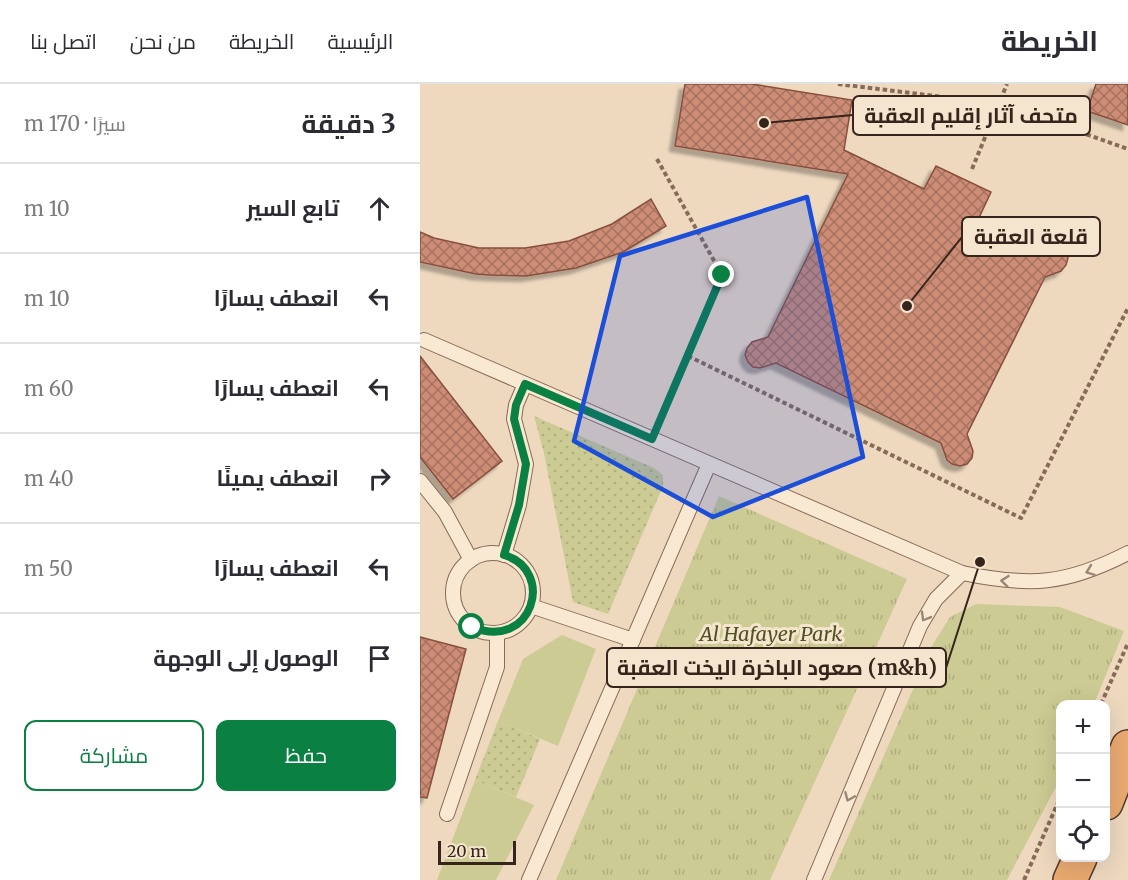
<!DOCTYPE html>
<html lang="ar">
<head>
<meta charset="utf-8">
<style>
  body { margin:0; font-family:Merriweather,Cairo,serif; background:#f7f7f7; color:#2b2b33; direction:rtl }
  .controls { position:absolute; right:18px; bottom:18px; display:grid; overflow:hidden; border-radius:12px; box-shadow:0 6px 24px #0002 }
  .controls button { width:54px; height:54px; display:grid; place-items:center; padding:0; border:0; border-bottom:2px solid #e1e1e2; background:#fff; color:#2b2b33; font:30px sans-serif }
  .scale { position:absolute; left:18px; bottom:15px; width:78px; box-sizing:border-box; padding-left:6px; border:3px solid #36251c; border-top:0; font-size:16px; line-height:21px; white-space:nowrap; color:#36251c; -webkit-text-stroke:4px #f6e5ce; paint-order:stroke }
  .stop { position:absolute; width:18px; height:18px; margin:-14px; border:4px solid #0b8043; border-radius:50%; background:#fff }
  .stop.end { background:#0b8043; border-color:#fff; box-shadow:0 2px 6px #0008 }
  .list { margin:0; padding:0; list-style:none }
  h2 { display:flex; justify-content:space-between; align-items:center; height:78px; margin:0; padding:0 24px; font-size:26px }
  h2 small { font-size:20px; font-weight:400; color:#7c7c81 }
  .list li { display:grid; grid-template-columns:39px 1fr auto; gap:18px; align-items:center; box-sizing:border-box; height:90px; padding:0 24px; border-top:2px solid #e1e1e2 }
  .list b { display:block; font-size:22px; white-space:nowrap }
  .list em { font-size:20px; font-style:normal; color:#7c7c81 }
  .actions { display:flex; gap:12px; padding:18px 24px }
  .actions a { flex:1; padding:14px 0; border:2px solid #0b8043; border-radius:12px; text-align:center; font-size:21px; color:#0b8043 }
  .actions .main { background:#0b8043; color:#fff }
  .icon { flex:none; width:33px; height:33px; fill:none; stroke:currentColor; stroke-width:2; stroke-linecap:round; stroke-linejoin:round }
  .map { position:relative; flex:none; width:708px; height:796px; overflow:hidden; direction:ltr }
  header { display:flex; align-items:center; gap:36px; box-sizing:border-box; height:84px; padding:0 30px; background:#fff; border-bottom:2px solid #e1e1e2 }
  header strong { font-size:28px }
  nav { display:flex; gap:33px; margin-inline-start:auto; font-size:21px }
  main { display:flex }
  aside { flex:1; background:#fff }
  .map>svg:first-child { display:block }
  .grass { fill:#cccb93 }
  .park { fill:url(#park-tufts) }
  .garden { fill:url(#garden-dots) }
  .building { fill:url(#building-cross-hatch); stroke:#874f3d; stroke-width:1.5; filter:url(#shadow) }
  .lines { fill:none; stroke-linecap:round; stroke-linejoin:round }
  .service-casing { stroke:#876a57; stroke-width:16 }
  .trunk-casing { stroke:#54392c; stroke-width:36 }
  .path { stroke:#876a57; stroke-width:4; stroke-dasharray:4.5 3; stroke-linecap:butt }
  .service { stroke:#f9e8d2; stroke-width:14 }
  .trunk { stroke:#eaaa71; stroke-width:33 }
  .oneway { stroke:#988677 }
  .route { stroke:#0b8043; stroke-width:8 }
  .marked { fill:#1d4ed8; fill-opacity:0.2; stroke:#1d4ed8; stroke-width:4.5; stroke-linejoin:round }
  .labels { text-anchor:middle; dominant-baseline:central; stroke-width:6; stroke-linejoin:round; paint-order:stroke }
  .park-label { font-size:20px; font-style:italic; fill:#4e5322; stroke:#f6e5ce }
  .leader { fill:none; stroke:#36251c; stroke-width:2 }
  .callout-dot { fill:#36251c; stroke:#f6e5ce; stroke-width:2 }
  .callout { fill:#f6e5ce; stroke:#36251c; stroke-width:2 }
  .callout-label { font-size:21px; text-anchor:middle; font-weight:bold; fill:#36251c }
</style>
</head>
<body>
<header>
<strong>الخريطة</strong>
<nav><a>الرئيسية</a><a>الخريطة</a><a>من نحن</a><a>اتصل بنا</a></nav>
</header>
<main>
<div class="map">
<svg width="708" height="796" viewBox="0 0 708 796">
  <defs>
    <pattern id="park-tufts" width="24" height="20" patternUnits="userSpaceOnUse" patternTransform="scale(1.5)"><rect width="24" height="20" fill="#cccb93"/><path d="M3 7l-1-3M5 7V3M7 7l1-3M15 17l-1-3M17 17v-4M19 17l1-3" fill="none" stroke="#b0ae7e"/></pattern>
    <pattern id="garden-dots" width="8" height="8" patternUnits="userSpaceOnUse" patternTransform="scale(1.5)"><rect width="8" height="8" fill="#cccb93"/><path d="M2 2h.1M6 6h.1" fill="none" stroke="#b0ae7e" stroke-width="1.8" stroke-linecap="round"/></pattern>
    <pattern id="building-cross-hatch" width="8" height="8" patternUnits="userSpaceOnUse" patternTransform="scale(1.5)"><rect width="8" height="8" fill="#cd8c74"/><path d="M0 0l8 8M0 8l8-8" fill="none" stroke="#a7725e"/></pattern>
    <filter id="shadow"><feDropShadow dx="-5.5" dy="5.5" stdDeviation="1.5" flood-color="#0004"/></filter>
  </defs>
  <rect width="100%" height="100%" fill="#eed9bf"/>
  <!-- grass -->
  <g class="grass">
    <path d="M142,551l34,14 -38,97 -60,-25 25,-62z"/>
    <path d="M55,696l59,25 -38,75h-59z"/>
  </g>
  <!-- park -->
  <g class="park">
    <path d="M299,412l188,83 -137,301h-214z"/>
    <path d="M556,520l84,3 64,24 -30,73h-34v75l-53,101h-178l104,-236 17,-27z"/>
  </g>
  <!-- garden -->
  <g class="garden">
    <path d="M114,332l120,52 9,7v11l-55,128 -35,-12 -29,-149z"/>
    <path d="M78,637l42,18 -24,58 -41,-17z"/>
  </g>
  <!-- building -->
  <g class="building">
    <path d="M265,0h67l100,16 -8,50 80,39 12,-23 55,26 -14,30 58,28 17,-5 8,1 6,5 2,7 -2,7 -5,6 -16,6 -78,157 6,17 -1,7 -5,6 -7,2 -8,-2 -5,-4 -6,-17 -165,-80 -16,5 -7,-1 -5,-5 -3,-7 2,-7 5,-6 16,-5 80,-163 -173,-28z"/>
    <path d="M676,0h32v41l-41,-14z"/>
    <path d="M231,115l15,27 -43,26 -47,16 -50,8 -36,-1 -14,-1 -56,-12v-30l14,6 45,10h46l44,-7 43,-17z"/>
    <path d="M0,272l82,105 -49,38 -33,-42z"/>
    <path d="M0,553l46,12 -39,149 -7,-1z"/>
  </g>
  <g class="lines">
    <!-- service casing -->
    <g class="service-casing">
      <g id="service">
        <path d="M4,256l538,233c68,14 104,12 166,-20"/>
        <path d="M0,397l25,31 26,48"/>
        <circle cx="73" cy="509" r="40"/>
        <path d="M84,471l15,-50 7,-41 -12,-45 2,-14 9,-21"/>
        <path d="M111,522l102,34"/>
        <path d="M27,730l50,-147v-34"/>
        <path d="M109,796l180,-416"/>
        <path d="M394,796l106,-254 16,-27 26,-26"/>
      </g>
    </g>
    <!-- trunk casing -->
    <g class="trunk-casing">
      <g id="trunk">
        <path d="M686,719l22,-56"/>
        <path d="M650,796l10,-22"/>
      </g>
    </g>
    <!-- path -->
    <g class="path">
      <path d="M418,0l162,20 128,45"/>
      <path d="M237,75l65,116 -63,148"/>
      <path d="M552,85l35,-85"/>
      <path d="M268,272l333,162 107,-210"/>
      <path d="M681,620l27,-61"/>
      <path d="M604,796l36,-82"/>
    </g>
    <!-- service -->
    <use href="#service" class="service"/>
    <!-- trunk -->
    <use href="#trunk" class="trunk"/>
  </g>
  <!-- one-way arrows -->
  <defs><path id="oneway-chevron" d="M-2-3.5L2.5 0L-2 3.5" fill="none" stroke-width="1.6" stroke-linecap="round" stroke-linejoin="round" transform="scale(1.5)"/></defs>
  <g class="oneway">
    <use href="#oneway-chevron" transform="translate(670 487) rotate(160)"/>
    <use href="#oneway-chevron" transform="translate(585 497) rotate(-174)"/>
    <use href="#oneway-chevron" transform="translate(505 533) rotate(120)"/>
    <use href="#oneway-chevron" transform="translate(429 713) rotate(113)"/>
  </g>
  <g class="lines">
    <!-- route -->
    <path class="route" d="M52,543c61,25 84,-57 32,-72l15,-50 7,-41 -12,-45 2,-14 9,-21 127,55 70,-164"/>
  </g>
  <!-- marked area -->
  <path class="marked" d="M387,113l56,260 -150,60 -139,-76 46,-185z"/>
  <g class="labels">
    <!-- park labels -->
    <g class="park-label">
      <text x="351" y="549">Al Hafayer Park</text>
    </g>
  </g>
  <!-- callouts -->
  <path class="leader" d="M344 39L433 31M487 222L542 153M560 478L526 584"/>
  <g class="callout-dot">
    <circle cx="344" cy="39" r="6"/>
    <circle cx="487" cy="222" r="6"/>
    <circle cx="560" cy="478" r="6"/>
  </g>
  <g class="callout">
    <rect x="433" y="12" width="237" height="39" rx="6"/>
    <rect x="542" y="133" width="138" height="39" rx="6"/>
    <rect x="187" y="564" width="339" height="39" rx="6"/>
  </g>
  <g class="callout-label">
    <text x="551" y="39">متحف آثار إقليم العقبة</text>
    <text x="611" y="160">قلعة العقبة</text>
    <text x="357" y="591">صعود الباخرة اليخت العقبة (m&amp;h)</text>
  </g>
</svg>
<div class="controls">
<button>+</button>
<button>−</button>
<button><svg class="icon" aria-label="locate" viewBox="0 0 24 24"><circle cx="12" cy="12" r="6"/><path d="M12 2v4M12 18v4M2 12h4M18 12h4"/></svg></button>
</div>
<div class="scale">20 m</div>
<div class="stop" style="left:52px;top:543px"></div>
<div class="stop end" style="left:302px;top:191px"></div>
</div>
<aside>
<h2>3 دقيقة<small>سيرًا · 170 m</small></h2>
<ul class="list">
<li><svg class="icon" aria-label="ahead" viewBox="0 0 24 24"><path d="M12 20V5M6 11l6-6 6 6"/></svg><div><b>تابع السير</b></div><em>10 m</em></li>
<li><svg class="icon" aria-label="left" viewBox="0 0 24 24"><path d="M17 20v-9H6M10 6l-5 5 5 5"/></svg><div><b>انعطف يسارًا</b></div><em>10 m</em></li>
<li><svg class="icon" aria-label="left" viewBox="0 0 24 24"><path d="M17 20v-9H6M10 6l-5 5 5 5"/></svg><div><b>انعطف يسارًا</b></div><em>60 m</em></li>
<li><svg class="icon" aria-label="right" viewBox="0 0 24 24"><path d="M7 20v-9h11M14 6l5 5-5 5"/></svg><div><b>انعطف يمينًا</b></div><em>40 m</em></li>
<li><svg class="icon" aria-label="left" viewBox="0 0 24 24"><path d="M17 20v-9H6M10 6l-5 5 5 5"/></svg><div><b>انعطف يسارًا</b></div><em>50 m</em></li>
<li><svg class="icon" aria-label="arrive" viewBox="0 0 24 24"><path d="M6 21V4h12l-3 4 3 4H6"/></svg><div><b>الوصول إلى الوجهة</b></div></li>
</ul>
<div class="actions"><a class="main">حفظ</a><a>مشاركة</a></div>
</aside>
</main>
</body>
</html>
